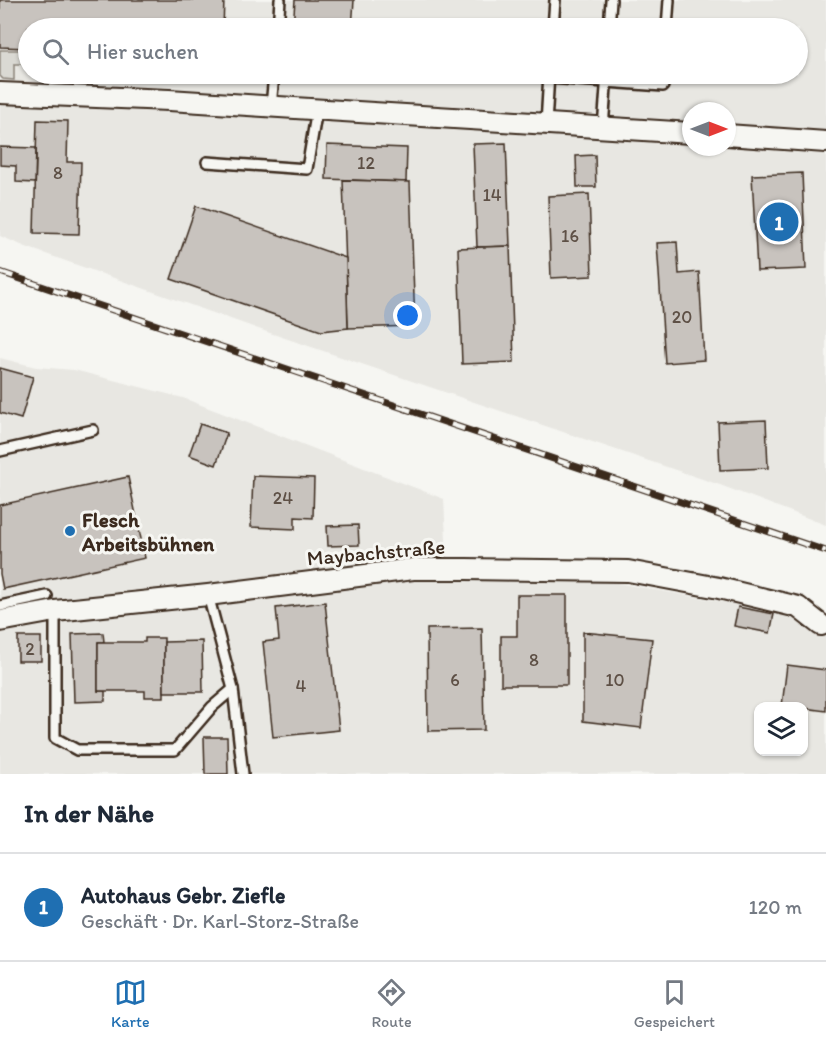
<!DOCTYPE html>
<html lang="de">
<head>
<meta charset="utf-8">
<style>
  body { margin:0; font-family:Itim,sans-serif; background:#f6f6f7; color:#1f2937 }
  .controls { position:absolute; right:18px; bottom:18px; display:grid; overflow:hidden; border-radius:12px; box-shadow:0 2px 4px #0004 }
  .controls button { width:54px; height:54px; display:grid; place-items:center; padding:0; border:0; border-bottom:2px solid #e0e1e3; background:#fff; color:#1f2937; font:30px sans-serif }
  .compass { position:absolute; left:682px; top:102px; width:54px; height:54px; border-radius:50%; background:#fff; box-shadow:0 2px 4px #0004; rotate:90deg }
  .you { position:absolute; left:408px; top:316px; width:21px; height:21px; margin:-15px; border:4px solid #fff; border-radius:50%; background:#1a73e8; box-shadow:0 0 0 9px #1a73e833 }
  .badge { display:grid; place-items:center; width:39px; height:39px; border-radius:50%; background:#1f6fb2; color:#fff; font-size:20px; font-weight:700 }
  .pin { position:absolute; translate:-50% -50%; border:3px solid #fff; box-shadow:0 2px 6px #0006 }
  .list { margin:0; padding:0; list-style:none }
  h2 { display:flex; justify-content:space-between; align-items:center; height:78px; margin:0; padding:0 24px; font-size:26px }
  h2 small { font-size:20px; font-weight:400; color:#747a83 }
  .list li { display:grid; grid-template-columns:39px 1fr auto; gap:18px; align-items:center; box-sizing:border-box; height:108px; padding:0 24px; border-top:2px solid #e0e1e3 }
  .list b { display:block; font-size:22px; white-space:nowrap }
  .list p { margin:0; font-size:20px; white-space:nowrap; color:#747a83 }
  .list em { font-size:20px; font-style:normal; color:#747a83 }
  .icon { flex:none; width:33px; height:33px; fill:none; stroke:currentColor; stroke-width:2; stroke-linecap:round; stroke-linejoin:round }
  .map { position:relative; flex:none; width:826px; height:774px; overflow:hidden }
  .search { position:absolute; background:#fff; box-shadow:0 2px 4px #0004; left:18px; right:18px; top:18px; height:66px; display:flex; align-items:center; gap:15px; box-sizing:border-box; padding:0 21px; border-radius:33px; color:#747a83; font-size:22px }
  .sheet { height:186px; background:#fff }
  nav { display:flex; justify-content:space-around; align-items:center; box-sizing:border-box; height:84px; border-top:2px solid #e0e1e3; background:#fff; font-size:16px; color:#747a83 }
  nav a { display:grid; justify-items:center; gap:3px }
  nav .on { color:#1f6fb2 }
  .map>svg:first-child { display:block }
  .built { fill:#e8e7e2; fill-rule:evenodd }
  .green { fill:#dad9d3; stroke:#8a8278; stroke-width:1.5 }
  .building { fill:#c8c3be; stroke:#3b2a1e; stroke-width:1.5 }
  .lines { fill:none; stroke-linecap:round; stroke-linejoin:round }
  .service-casing { stroke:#3b2a1e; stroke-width:14 }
  .minor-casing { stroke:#3b2a1e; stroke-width:24 }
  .service { stroke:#f6f6f2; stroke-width:9 }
  .minor { stroke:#f6f6f2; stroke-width:20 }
  .rail-casing { stroke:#3b2a1e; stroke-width:7 }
  .rail { stroke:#f6f6f2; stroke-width:4.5; stroke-dasharray:14; stroke-linecap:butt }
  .poi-dot { fill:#1f6fb2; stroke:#f6f6f2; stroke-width:2 }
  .labels { text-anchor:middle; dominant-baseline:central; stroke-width:6; stroke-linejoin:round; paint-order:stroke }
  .number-label { font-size:18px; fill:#5e5046 }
  .poi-label { font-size:21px; font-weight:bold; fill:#3b2a1e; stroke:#f6f6f2; text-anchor:start }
  .street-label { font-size:21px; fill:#3b2a1e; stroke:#f6f6f2 }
</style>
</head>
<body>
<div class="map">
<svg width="826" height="774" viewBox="0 0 826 774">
  <rect width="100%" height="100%" fill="#f6f6f2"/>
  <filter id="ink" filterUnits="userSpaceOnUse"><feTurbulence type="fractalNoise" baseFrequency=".0167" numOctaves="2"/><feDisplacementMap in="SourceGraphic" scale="12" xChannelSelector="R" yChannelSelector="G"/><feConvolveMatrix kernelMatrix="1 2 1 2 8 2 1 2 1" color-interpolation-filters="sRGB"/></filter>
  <g filter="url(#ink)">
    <!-- built -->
    <g class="built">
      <path d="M0,0h826v525l-106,-40 -450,-152 -244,-86 -26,-11zM28,28h770v46h-770zM691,111h36v36h-36z"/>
      <path d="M0,358l36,9 38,3 109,28 261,101 4,81 48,-2 104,2 226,40v154h-826zM758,706h46v46h-46z"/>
    </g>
    <!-- green -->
    <path class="green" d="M0,50h28v14h-14v16l-11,-1 -3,-3z"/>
    <!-- building -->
    <g class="building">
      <path d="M0,0h224l-1,28h-195v20l-28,-1z"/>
      <path d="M295,0h59l-2,28h-59z"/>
      <path d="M37,120l31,1 -1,41h14l-2,72 -45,-1z"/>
      <path d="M506,143l4,103 -33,1 -4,-103z"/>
      <path d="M327,145l80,3 -1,34 -80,-3z"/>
      <path d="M0,147l36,1 -1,35 -19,-1v-16l-16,-1z"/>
      <path d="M595,155l1,32h-19l-1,-31z"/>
      <path d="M802,173l4,96 -49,2 -5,-96z"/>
      <path d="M343,180l67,2 5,144 -67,2z"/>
      <path d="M589,194l3,82 -41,2 -3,-82z"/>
      <path d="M196,206l150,52 2,70 -27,3 -150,-52z"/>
      <path d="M677,242l2,32 20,-2 5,88 -39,3 -8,-120z"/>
      <path d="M510,246l4,116 -52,2 -4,-116z"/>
      <path d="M0,368l33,9 -12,42 -21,-6z"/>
      <path d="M766,420l2,48 -48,2 -2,-48z"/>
      <path d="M200,424l27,9 -11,32 -27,-10z"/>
      <path d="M253,476l61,2 -1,40 -18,-1v12l-44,-2z"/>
      <path d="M128,477l17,81 -142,31 -3,-15v-69z"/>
      <path d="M358,525l1,20 -31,1 -1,-20z"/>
      <path d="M517,595h50v90h-66v-49h16z"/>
      <path d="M325,602l14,128 -66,7 -10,-95 16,-2 -3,-32z"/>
      <path d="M738,607l36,7 -4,19 -36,-7z"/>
      <path d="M482,628l2,102 -56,1 -1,-102z"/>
      <path d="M583,632l69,7 -11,89 -58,-7z"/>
      <path d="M103,633l1,9h-6v49h7v10l-31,1 -2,-68z"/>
      <rect x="18" y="637" width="23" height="24"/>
      <path d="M145,638h19v59h-19v-6h-47v-49h47z"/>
      <path d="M202,641l1,51h-39v-50z"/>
      <path d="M787,665l39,5v41l-22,-3v-2h-22z"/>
      <path d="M204,737h23l1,37h-23z"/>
    </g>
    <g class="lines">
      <!-- service casing -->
      <g class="service-casing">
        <g id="service">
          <path d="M278,28l2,-28"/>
          <path d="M553,28l2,-28"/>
          <path d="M609,28l2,-28"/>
          <path d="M667,28l2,-28"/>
          <path d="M549,78l114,8 1,-12"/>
          <path d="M271,107l3,-33"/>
          <path d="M546,124l3,-50"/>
          <path d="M603,128l4,-54"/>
          <path d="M207,162l100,7 10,-60"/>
          <path d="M0,451l93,-21"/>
          <path d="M208,595l25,94 10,85"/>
          <path d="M0,606l47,-10"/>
          <path d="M55,611v127l22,12h98l37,-43 21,-18"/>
        </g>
      </g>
      <!-- minor casing -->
      <g class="minor-casing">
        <g id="minor">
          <path d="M0,93l169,7 522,33"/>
          <path d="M727,135l99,7"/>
          <path d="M0,621l55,-10 153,-16 205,-26h53l162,2 91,17 79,19 23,18"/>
        </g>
      </g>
      <!-- service -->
      <use href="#service" class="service"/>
      <!-- minor -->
      <use href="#minor" class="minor"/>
      <!-- rail casing -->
      <g class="rail-casing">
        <path id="rail" d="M0,272l826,279"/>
      </g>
      <!-- rail -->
      <use href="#rail" class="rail"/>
    </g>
  </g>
  <!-- markers -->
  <circle class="poi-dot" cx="70" cy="531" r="6"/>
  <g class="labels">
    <!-- number labels -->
    <g class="number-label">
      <text x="366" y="163">12</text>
      <text x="58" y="173">8</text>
      <text x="492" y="195">14</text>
      <text x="570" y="236">16</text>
      <text x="682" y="317">20</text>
      <text x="283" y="498">24</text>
      <text x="30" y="649">2</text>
      <text x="534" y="660">8</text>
      <text x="455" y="680">6</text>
      <text x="615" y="680">10</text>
      <text x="301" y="686">4</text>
    </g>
    <!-- poi labels -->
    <g class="poi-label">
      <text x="82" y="519">Flesch<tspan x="82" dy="24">Arbeitsbühnen</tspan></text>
    </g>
    <!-- street labels -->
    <g class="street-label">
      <text transform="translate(376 552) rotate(-5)">Maybachstraße</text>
    </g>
  </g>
</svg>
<div class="controls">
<button><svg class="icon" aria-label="layers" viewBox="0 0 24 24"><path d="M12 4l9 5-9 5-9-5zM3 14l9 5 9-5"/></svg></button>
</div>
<svg class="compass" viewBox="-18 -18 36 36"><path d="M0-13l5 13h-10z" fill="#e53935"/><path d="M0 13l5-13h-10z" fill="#747a83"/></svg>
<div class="you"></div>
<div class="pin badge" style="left:779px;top:222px">1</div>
<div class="search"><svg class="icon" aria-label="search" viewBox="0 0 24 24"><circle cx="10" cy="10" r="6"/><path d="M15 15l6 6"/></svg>Hier suchen</div>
</div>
<section class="sheet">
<h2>In der Nähe<small></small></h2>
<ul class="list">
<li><span class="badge">1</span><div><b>Autohaus Gebr. Ziefle</b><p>Geschäft · Dr. Karl-Storz-Straße</p></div><em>120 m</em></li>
</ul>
</section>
<nav>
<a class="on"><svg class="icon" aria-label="map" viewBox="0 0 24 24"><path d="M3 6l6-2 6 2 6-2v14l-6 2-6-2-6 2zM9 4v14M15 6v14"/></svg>Karte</a>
<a><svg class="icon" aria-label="directions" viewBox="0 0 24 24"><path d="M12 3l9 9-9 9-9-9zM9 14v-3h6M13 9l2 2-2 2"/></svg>Route</a>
<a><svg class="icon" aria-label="saved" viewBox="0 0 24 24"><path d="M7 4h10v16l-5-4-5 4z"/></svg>Gespeichert</a>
</nav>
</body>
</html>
